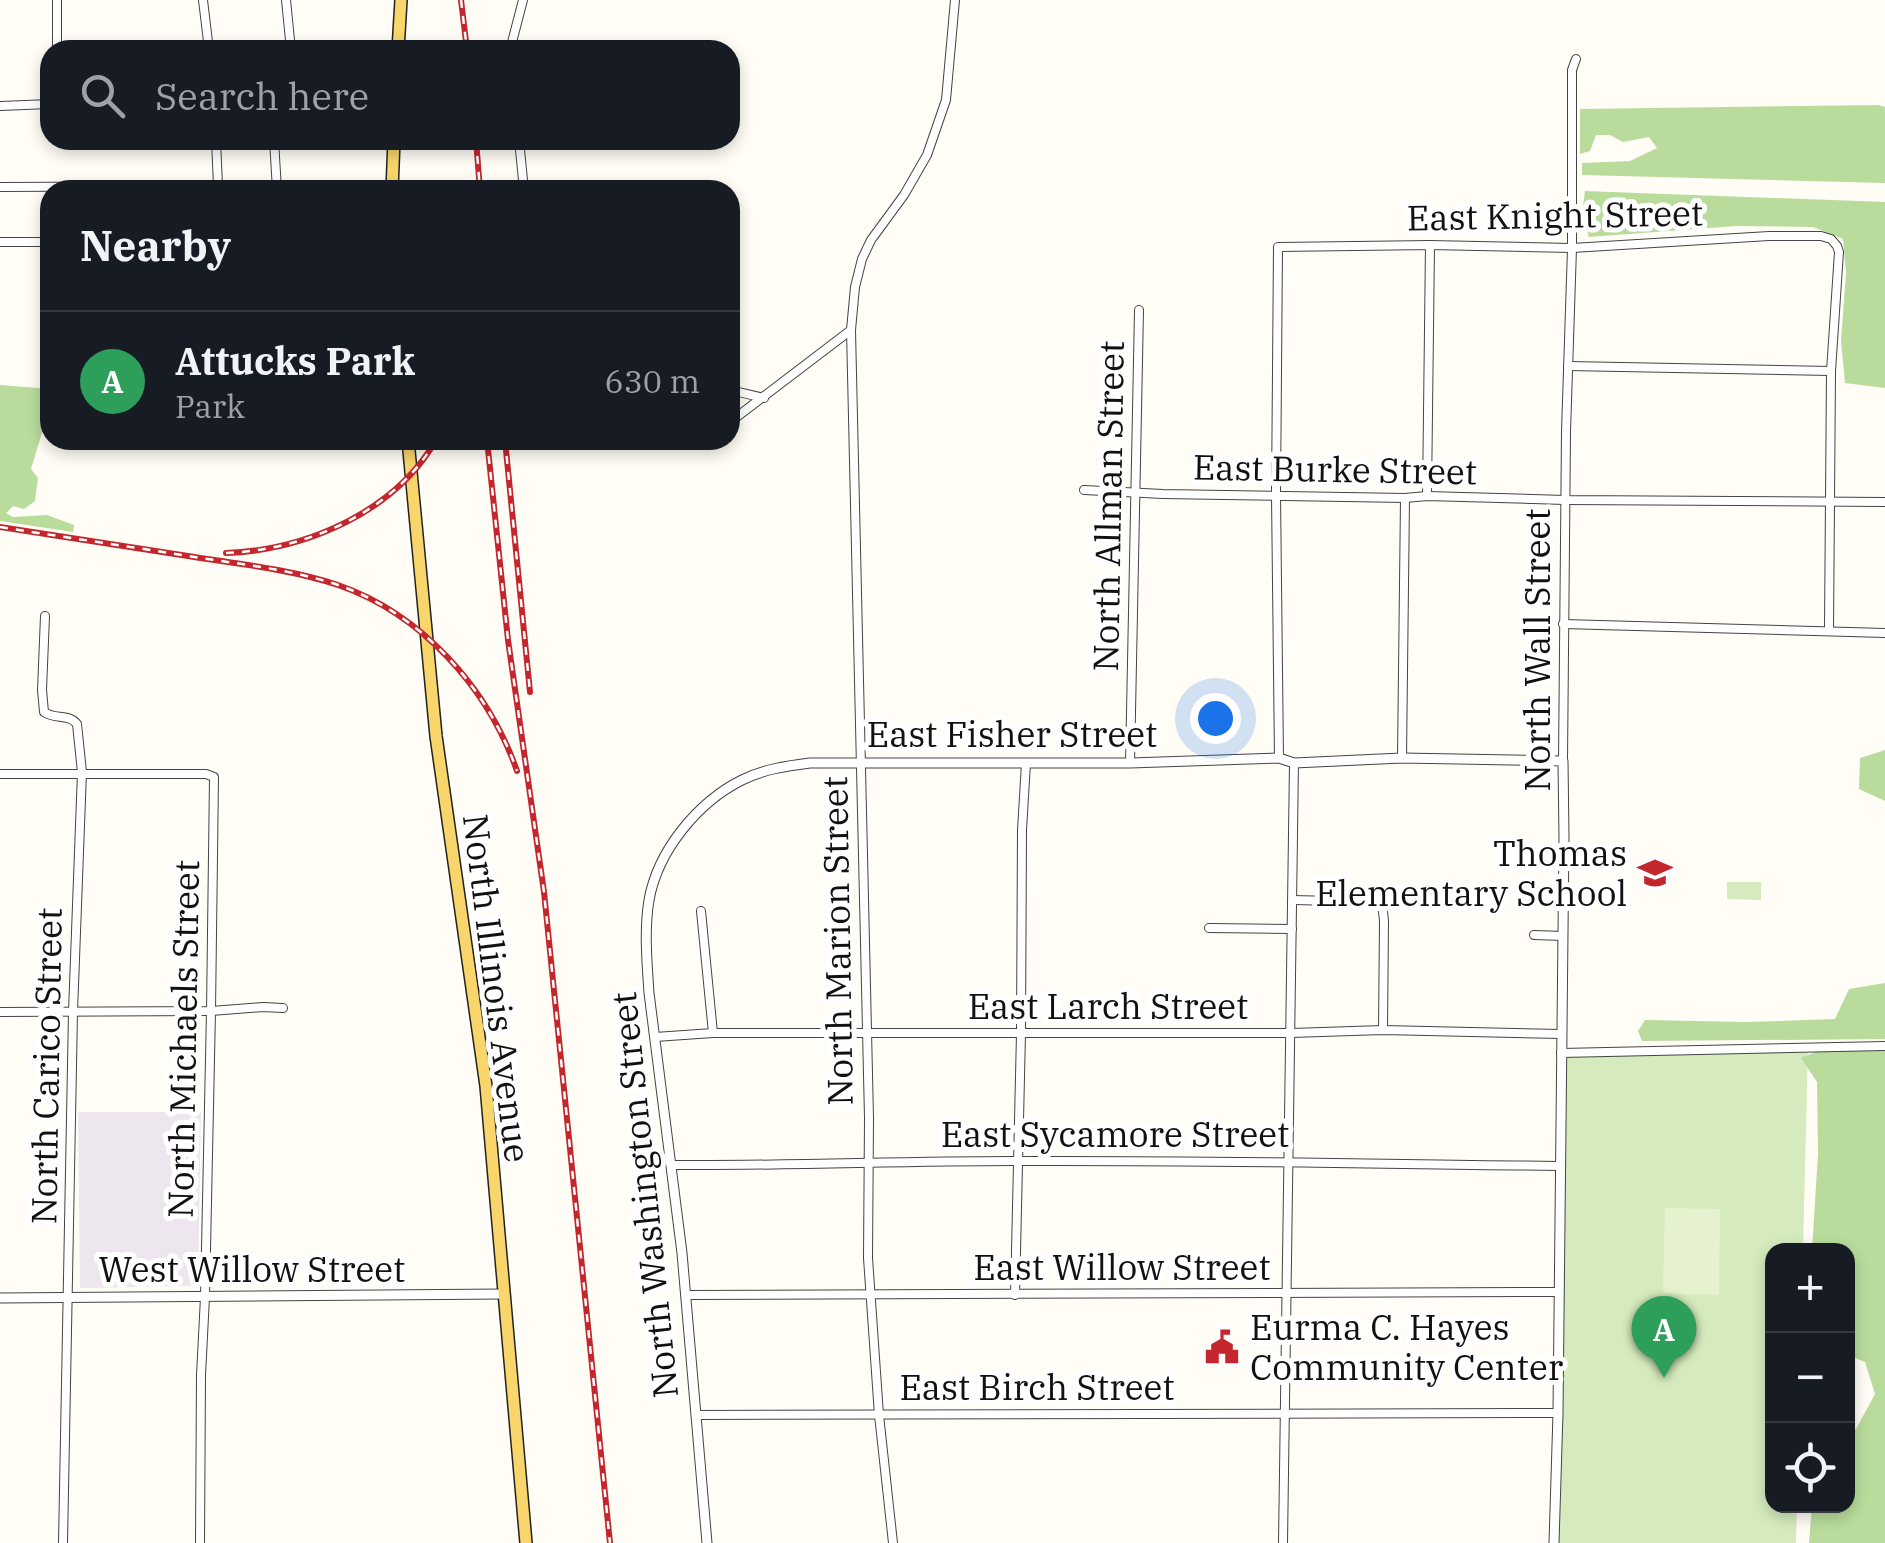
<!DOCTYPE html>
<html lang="en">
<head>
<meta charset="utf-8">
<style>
  body { margin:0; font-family:"IBM Plex Serif",serif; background:#20242c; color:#f1f3f6 }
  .controls { position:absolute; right:30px; bottom:30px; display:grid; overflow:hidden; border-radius:20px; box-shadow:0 5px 15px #0003 }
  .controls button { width:90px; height:90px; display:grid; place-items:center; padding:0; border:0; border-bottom:2px solid #363941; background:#171b24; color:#f1f3f6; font:50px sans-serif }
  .you { position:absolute; left:1215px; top:718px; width:35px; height:35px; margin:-25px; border:8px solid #fff; border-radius:50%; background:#1a73e8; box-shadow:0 0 0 15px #1a73e833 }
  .badge { display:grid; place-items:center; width:65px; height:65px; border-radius:50%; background:#1a73e8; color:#fff; font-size:32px; font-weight:700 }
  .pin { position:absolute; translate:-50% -82px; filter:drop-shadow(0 2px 5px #0008) }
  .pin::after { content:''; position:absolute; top:52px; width:35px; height:30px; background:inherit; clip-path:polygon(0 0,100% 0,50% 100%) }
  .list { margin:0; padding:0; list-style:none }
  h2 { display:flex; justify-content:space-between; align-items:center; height:130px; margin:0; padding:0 40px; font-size:42px }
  h2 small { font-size:32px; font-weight:400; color:#9ea1a6 }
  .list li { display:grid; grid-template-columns:65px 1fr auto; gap:30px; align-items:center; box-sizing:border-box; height:140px; padding:0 40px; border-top:2px solid #363941 }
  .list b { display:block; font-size:38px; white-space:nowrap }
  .list p { margin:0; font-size:32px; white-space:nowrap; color:#9ea1a6 }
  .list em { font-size:32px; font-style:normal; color:#9ea1a6 }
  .icon { flex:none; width:55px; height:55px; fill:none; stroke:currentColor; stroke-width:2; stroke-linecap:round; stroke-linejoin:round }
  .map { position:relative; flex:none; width:1885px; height:1543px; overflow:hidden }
  .search { position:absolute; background:#171b24; box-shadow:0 5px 15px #0003; left:40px; top:40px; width:700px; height:110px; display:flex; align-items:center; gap:25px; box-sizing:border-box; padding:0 35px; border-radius:30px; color:#9ea1a6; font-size:38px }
  .panel { position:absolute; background:#171b24; box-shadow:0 5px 15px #0003; left:40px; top:180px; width:700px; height:270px; border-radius:30px }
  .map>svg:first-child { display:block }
  .industrial { fill:#eee6ef }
  .green { fill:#d5ebbd }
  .forest { fill:#b9dc9c }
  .pitch { fill:#e6f2cf }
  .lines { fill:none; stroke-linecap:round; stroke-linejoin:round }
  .minor-casing { stroke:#444; stroke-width:10 }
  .tertiary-casing { stroke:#444; stroke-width:11 }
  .primary-casing { stroke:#222; stroke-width:14 }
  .minor { stroke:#fff; stroke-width:8 }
  .tertiary { stroke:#fff; stroke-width:9 }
  .primary { stroke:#f9d66b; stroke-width:11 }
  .rail-casing { stroke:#c4262e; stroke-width:6 }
  .rail { stroke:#fff; stroke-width:2.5; stroke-dasharray:8; stroke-linecap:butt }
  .labels { text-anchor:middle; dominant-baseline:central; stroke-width:10; stroke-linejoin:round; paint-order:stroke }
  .street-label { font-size:35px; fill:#111; stroke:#fff }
  .poi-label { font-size:35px; fill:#111; stroke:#fff; text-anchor:end }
</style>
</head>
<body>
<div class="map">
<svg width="1885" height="1543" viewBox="0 0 1885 1543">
  <rect width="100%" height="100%" fill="#fffdf5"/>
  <!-- industrial -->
  <path class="industrial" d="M78,1112h123l-3,174 -118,2z"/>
  <!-- green -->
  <g class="green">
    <path d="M1727,882h34v18l-34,-1z"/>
    <path d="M1808,1047l-5,203h-31v256h25l-1,37h-242l7,-490z"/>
  </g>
  <!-- forest -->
  <g class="forest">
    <path d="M1878,105l7,2v76l-303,-8v-12l48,-2 27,-13 -8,-11 -26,5 -13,-7h-14l-6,16 -10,3v-45z"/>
    <path d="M1585,191l300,11v186l-40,-5 -4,-42 5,-68 -3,-34 -30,-12 -77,-1 -147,11 -7,-23z"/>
    <path d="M0,385l50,4v28l-5,6 -14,46 7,9 -3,23 -11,8 -11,-3 -7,7 7,4 34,-2 27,10 -1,7 -73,-11z"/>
    <path d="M1885,750v51l-26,-12 1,-31z"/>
    <path d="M1885,983v56l-243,2 -4,-10 7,-11 103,2 87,-3 14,-30z"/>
    <path d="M1817,1051h68v492h-76l3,-37h36v-76l8,-1 19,-35 -10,-32 -17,-7v-105h-36l6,-96 -1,-72 -16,-24z"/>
  </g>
  <!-- pitch -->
  <path class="pitch" d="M1665,1208l55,1 -1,86 -56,-2z"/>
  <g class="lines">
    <!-- minor casing -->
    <g class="minor-casing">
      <g id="minor">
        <path d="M203,0l6,50"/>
        <path d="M286,0l5,50"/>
        <path d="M57,50v-50"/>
        <path d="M510,50l13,-50"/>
        <path d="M0,106l50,-2"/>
        <path d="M274,140l3,50"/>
        <path d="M519,140l5,50"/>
        <path d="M0,187l218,-1 -2,-46"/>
        <path d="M0,242h50"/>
        <path d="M1568,366l263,5"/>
        <path d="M730,390l34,8"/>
        <path d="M730,422l121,-92"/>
        <path d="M1084,490l79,4 242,4 22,-2 138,4 320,2"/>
        <path d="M1427,496l3,-251"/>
        <path d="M45,616l-3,74 2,22c11,8 24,1 33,12l5,48 -9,240 -10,531"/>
        <path d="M1563,624l322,9"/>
        <path d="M1279,758l-3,-263 2,-248 152,-2 142,3 197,-12h52l10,3 6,7 2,6 -8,119 -2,259"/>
        <path d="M1402,758l3,-260"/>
        <path d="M1563,761l3,-329 6,-184v-178l4,-11"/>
        <path d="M1130,763l9,-453"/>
        <path d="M0,774h206l8,3 -3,234 -6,286 -4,78 -1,168"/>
        <path d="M1293,900l82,2c9,4 8,10 9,19l-1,109"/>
        <path d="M701,911l12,122"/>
        <path d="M1209,928l83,1"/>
        <path d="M1534,935l29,1"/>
        <path d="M0,1012l211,-1 52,-4 20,1"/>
        <path d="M655,1037l58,-4h578l92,-3 178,4"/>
        <path d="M1561,1053l324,-7"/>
        <path d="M671,1165c114,1 228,-4 341,-4 183,-1 365,3 547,5"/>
        <path d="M686,1295l873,-3"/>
        <path d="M1015,1295l6,-262 1,-203 4,-67"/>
        <path d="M696,1415l862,-2"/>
        <path d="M893,1543l-14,-128 -11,-157 1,-140 -18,-788 4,-43 7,-28 9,-19 33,-45 23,-40 19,-55 9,-100"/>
        <path d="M1283,1543l11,-780"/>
      </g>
    </g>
    <!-- tertiary casing -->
    <g class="tertiary-casing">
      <g id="tertiary">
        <path d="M0,1298l504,-4"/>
        <path d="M707,1543l-25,-290 -33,-260c-2,-30 -5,-63 0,-93 9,-50 49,-98 93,-120 22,-11 45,-14 68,-17h320l149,-5 15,5 108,-5 161,3 1,76 -6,576 -4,130"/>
      </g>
    </g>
    <!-- primary casing -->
    <g class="primary-casing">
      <g id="primary">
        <path d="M398,50l3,-50"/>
        <path d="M392,190l2,-50"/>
        <path d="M408,440l28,296 50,350 40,457"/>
      </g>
    </g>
    <!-- minor -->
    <use href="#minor" class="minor"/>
    <!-- tertiary -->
    <use href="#tertiary" class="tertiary"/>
    <!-- primary -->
    <use href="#primary" class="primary"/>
    <!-- rail casing -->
    <g class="rail-casing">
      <g id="rail">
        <path d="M461,0l6,50"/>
        <path d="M476,140l4,50"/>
        <path d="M487,440l21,200 36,252 66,651"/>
        <path d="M505,440l25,252"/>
        <path d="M0,527c63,10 126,19 188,29 50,8 102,13 150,29 84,29 150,103 179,186"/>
        <path d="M226,553c80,-3 169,-41 210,-113"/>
      </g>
    </g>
    <!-- rail -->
    <use href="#rail" class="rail"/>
  </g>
  <!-- icons -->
  <defs>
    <g id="school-bare" transform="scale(2.7)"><path d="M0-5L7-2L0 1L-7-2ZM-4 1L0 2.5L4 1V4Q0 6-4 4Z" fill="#c4262e" stroke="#fff" stroke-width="2.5" paint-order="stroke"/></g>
    <g id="civic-bare" transform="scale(2.7)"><path d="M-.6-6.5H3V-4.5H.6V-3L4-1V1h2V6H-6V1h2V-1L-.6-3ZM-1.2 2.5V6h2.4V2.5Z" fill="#c4262e" stroke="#fff" stroke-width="2.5" paint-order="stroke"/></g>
  </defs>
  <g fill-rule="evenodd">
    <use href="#school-bare" x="1655" y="873"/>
    <use href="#civic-bare" x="1222" y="1347"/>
  </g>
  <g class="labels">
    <!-- street labels -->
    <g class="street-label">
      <text transform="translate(1555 215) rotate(-1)">East Knight Street</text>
      <text transform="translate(1335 469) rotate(1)">East Burke Street</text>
      <text transform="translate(1108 506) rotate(-89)">North Allman Street</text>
      <text transform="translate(1537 650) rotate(-90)">North Wall Street</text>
      <text x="1012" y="734">East Fisher Street</text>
      <text transform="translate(837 941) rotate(-91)">North Marion Street</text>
      <text transform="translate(497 988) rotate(83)">North Illinois Avenue</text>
      <text x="1108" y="1006">East Larch Street</text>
      <text transform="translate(183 1039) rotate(-89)">North Michaels Street</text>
      <text transform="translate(46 1066) rotate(-89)">North Carico Street</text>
      <text x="1115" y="1134">East Sycamore Street</text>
      <text transform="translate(644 1195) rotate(-96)">North Washington Street</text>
      <text x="1122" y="1267">East Willow Street</text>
      <text x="252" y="1269">West Willow Street</text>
      <text x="1037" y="1387">East Birch Street</text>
    </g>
    <!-- poi labels -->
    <g class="poi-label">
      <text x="1627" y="853">Thomas<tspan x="1627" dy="40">Elementary School</tspan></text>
      <text x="1250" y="1327" text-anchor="start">Eurma C. Hayes<tspan x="1250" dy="40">Community Center</tspan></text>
    </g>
  </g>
</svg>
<div class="controls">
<button>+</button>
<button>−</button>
<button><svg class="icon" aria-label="locate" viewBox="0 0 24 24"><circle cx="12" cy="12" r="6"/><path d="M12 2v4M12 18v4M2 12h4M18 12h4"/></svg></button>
</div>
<div class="you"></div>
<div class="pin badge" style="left:1664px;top:1378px;background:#2e9e5b">A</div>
<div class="search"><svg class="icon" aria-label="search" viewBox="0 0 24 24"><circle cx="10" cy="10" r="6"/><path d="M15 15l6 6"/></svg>Search here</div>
<section class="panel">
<h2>Nearby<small></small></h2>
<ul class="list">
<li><span class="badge" style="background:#2e9e5b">A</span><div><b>Attucks Park</b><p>Park</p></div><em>630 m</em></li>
</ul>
</section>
</div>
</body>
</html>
